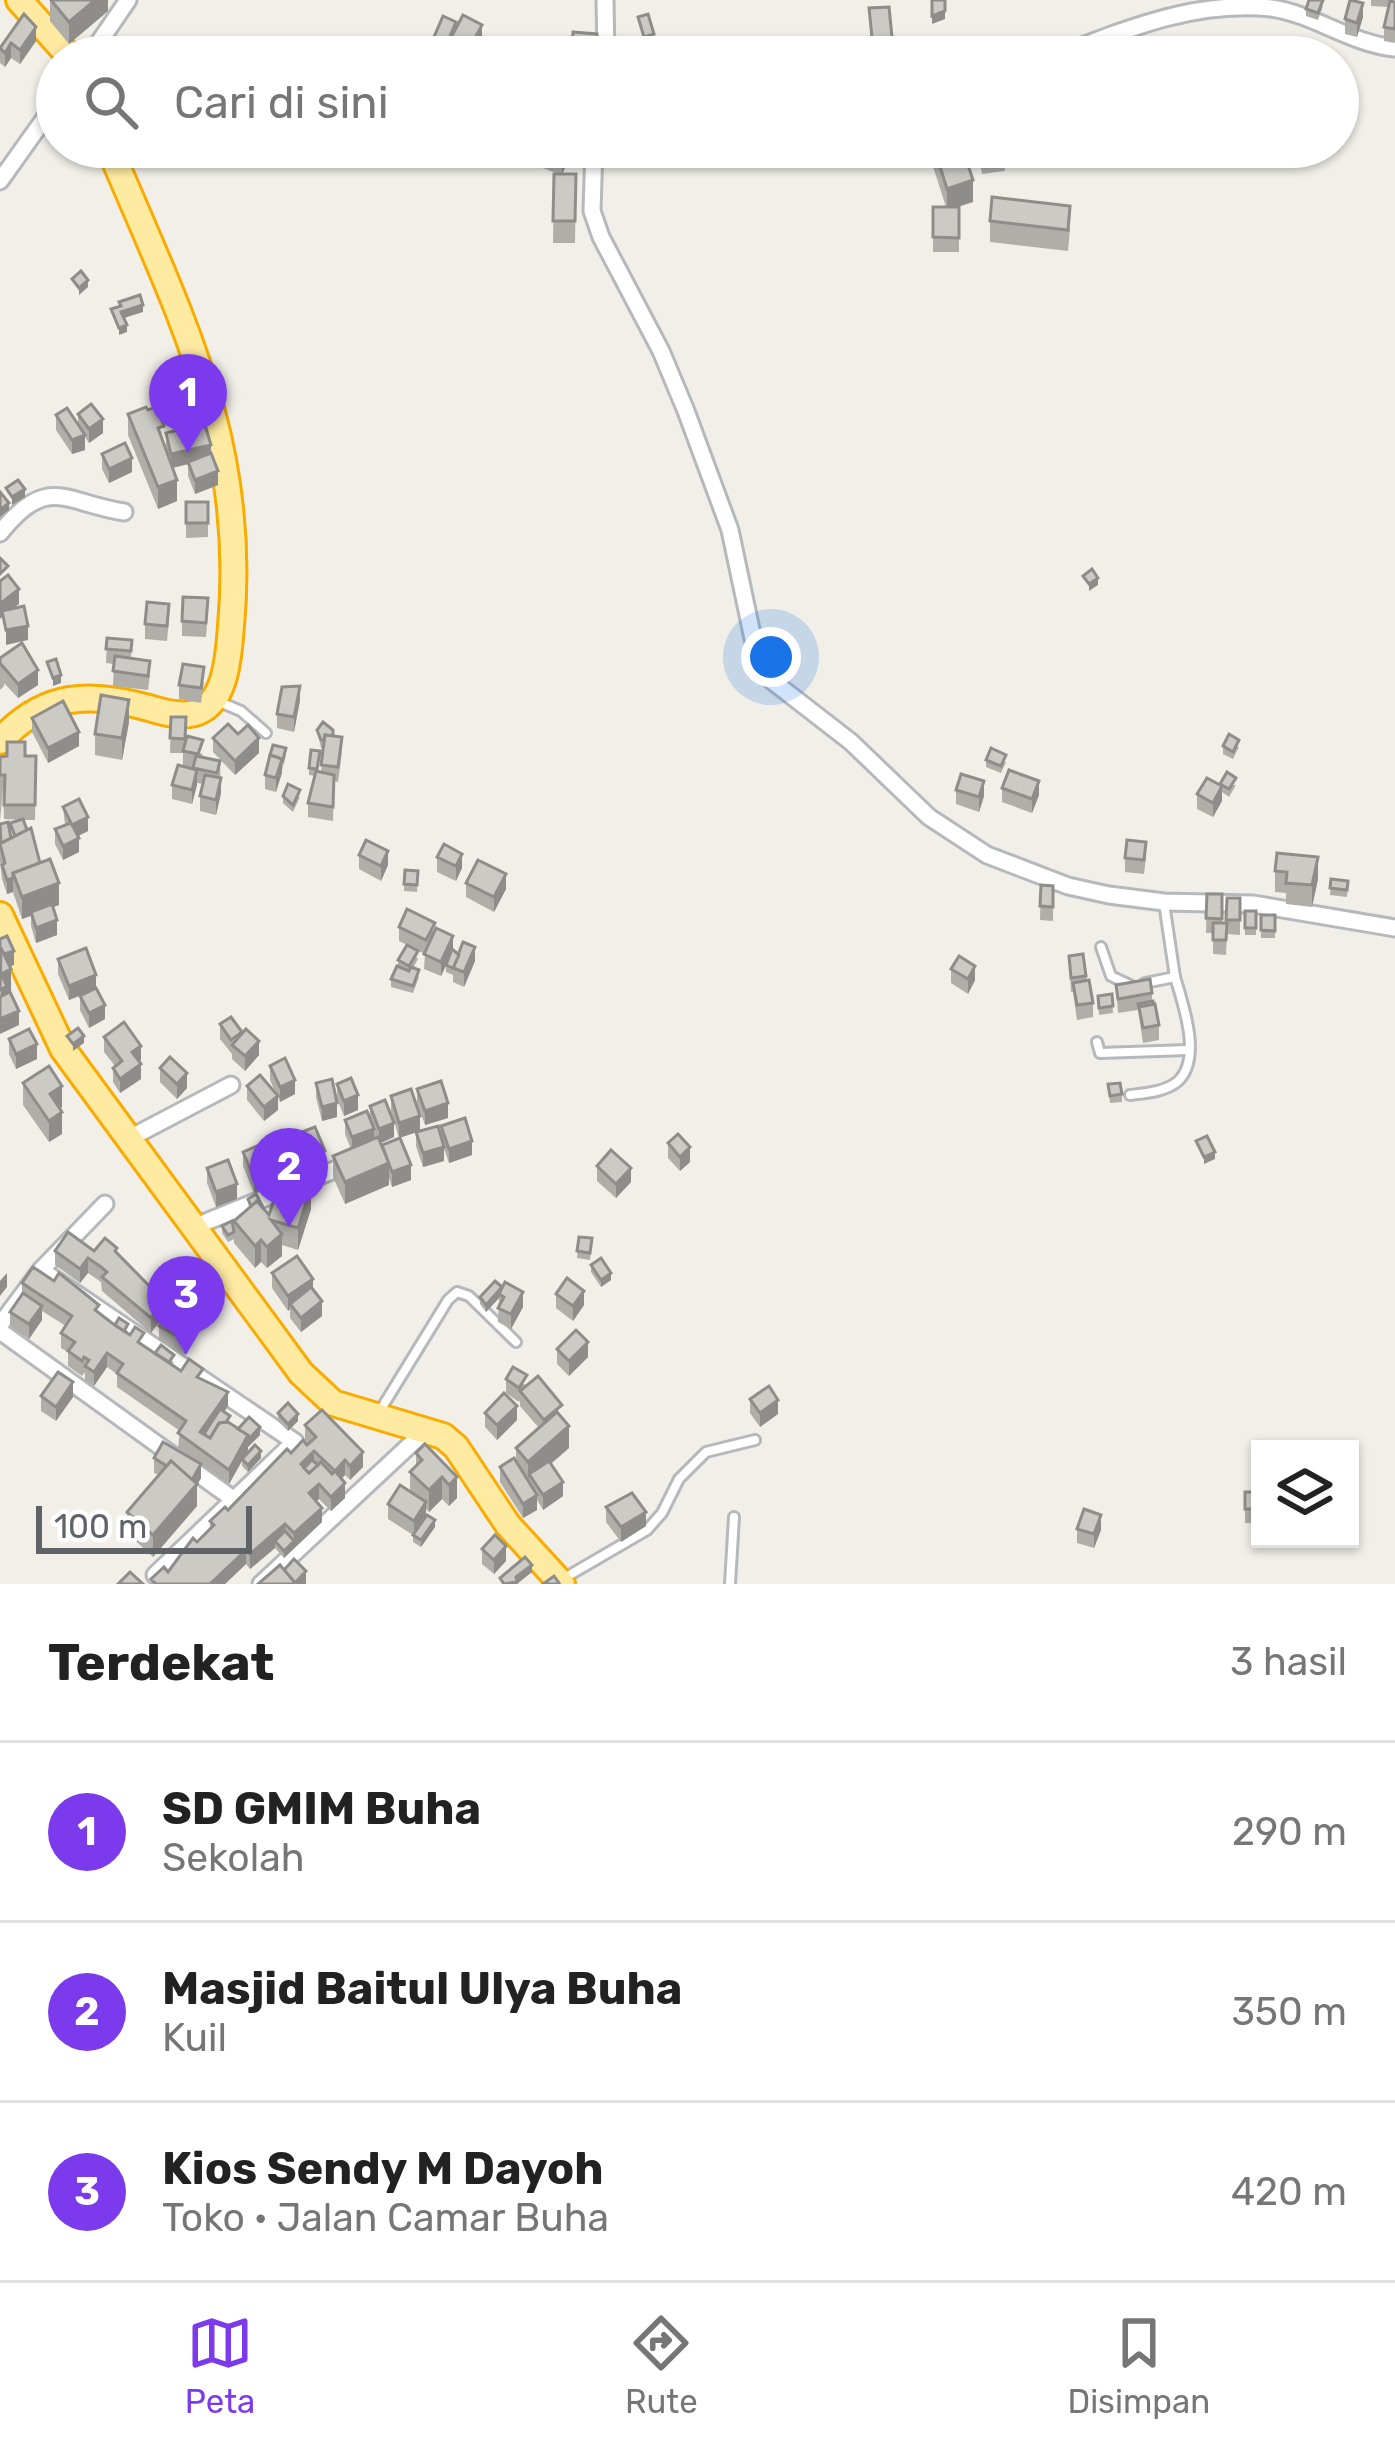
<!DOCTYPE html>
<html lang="id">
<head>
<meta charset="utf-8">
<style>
  body { margin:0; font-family:Rubik,sans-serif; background:#f6f6f6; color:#222 }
  .controls { position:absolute; right:36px; bottom:36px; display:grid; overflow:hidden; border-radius:0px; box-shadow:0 3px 9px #0004 }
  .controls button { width:108px; height:108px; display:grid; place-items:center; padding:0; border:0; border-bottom:3px solid #e0e0e0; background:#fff; color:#222; font:60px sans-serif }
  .scale { position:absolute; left:36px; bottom:30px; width:216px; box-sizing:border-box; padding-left:12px; border:6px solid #5f6368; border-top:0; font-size:33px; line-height:42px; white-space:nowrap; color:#5f6368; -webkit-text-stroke:9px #fff; paint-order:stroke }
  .you { position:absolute; left:771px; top:657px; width:42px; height:42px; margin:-30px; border:9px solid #fff; border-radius:50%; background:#1a73e8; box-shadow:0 0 0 18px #1a73e833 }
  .badge { display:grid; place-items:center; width:78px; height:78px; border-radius:50%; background:#7c3aed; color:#fff; font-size:39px; font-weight:700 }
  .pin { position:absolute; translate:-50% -99px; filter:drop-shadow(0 3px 6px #0008) }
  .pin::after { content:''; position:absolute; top:63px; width:42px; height:36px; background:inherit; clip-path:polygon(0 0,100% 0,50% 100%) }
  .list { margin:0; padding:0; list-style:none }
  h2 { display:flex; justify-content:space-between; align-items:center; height:156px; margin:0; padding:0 48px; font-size:51px }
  h2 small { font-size:39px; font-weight:400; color:#767676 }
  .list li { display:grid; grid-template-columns:78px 1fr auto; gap:36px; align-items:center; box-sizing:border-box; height:180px; padding:0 48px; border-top:3px solid #e0e0e0 }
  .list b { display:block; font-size:45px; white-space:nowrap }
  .list p { margin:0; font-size:39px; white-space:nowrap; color:#767676 }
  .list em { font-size:39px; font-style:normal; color:#767676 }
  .icon { flex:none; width:66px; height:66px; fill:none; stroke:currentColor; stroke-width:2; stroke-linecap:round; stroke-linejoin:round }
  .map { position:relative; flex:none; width:1395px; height:1584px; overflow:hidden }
  .search { position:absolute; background:#fff; box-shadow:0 3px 9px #0004; left:36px; right:36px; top:36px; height:132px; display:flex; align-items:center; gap:30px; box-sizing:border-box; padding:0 42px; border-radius:66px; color:#767676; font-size:45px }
  .sheet { height:696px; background:#fff }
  nav { display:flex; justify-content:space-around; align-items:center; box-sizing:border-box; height:168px; border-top:3px solid #e0e0e0; background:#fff; font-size:33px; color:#767676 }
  nav a { display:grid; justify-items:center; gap:6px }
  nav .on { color:#7c3aed }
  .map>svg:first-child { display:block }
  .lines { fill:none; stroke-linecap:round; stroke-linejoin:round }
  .service-casing { stroke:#b5b8bc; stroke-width:14 }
  .minor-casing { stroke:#b5b8bc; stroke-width:21 }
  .trunk-casing { stroke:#f9ab00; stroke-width:30 }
  .service { stroke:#fff; stroke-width:8 }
  .minor { stroke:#fff; stroke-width:15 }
  .trunk { stroke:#feeaa1; stroke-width:24 }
  .wall { fill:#afaea9 }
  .shaded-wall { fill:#8f8d8a }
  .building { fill:#cccac5; stroke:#8f8d8a; stroke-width:3; fill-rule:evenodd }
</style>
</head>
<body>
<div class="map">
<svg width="1395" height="1584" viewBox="0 0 1395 1584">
  <rect width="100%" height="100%" fill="#f1efe8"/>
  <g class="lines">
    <!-- service casing -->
    <g class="service-casing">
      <g id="service">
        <path d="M215,700l26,11 25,22"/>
        <path d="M1101,947l10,29 19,9"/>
        <path d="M1145,983l30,-6 -11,-74"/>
        <path d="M1097,1042l3,11 88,-3"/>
        <path d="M1130,1095c16,-2 34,-3 47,-13 26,-22 6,-78 -2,-105"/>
        <path d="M378,1414l70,-114 9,-8 12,4 47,46"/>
        <path d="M561,1580l86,-50 15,-17 17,-34 27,-27 49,-12"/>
        <path d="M730,1584l4,-67"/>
      </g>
    </g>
    <!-- minor casing -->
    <g class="minor-casing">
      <g id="minor">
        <path d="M605,0l1,57"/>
        <path d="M607,53l42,4"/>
        <path d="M89,57l39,-57"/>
        <path d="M1054,57c70,-27 140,-57 217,-49 43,6 80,36 124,40"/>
        <path d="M594,147l-2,64 9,26 60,114 25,60 44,119 26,123 15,27 80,62 78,75 58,38 81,31 41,9 55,7 89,2 142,24"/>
        <path d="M0,181l57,-80"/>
        <path d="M0,533c48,-60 65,-30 124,-21"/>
        <path d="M128,1139l103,-54"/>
        <path d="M196,1226l153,-62"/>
        <path d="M41,1270l64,-66"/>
        <path d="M0,1325l41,-55 254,172"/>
        <path d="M0,1331l233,168"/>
        <path d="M155,1575l132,-126"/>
        <path d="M261,1584l165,-154"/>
      </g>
    </g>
    <!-- trunk casing -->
    <g class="trunk-casing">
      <g id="trunk">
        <path d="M19,0l51,57"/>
        <path d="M0,741c44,-48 89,-50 149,-33 16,5 38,11 53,2 25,-14 27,-59 29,-84 17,-186 -53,-314 -122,-479"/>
        <path d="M0,915l63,134 238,324 32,30 110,33 13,11 52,78 54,59"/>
      </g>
    </g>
    <!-- service -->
    <use href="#service" class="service"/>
    <!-- minor -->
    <use href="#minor" class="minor"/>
    <!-- trunk -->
    <use href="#trunk" class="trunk"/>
  </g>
  <!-- wall -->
  <g class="wall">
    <path d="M50,0h58v11l-39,33 -19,-23z"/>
    <path d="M1371,0h18v5l6,-3v41l-11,-2v-14l4,-20 -17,-1z"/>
    <path d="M1323,6l-5,14 -12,-4v-7z"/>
    <path d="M24,14l12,27 -16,23 -9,-6 -6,9 -5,-4v-15z"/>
    <path d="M1363,17l-6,20 -12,-3v-15z"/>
    <path d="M456,29l26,10 -7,14 5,4h-48l9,-3 -7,-3v-14z"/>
    <path d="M474,147h25v5l-12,10z"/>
    <path d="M518,147h53v6l-9,21h14l-1,69h-22l1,-69h4l-40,-16z"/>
    <path d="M922,147h40l11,55 -16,5h2v45h-26v-45h13l-16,-50v-9l-8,1z"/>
    <path d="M977,147h27l1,24 -23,3z"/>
    <path d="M990,221l80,7 -2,23 -78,-9z"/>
    <path d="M179,408l32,46 7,31 -23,9 -7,-18v-12l-15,4 4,33 -19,8 -30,-74v-21l36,29 2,4v-14l14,-4z"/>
    <path d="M78,414l25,19 -14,10 -4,-6v13l-13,4 -16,-24v-15l22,10z"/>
    <path d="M102,454l30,18 -23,11 -7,-14z"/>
    <path d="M186,502h22v35l-22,1z"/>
    <path d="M208,613l-2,24 -24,-1v-15z"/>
    <path d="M169,619l-2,22 -22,-2v-15z"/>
    <path d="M107,638l25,2 -1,18 19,17 -2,15 -35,-4 1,-22 -8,-1z"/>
    <path d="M0,658l38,27 -20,13 -14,-15v3l-4,4z"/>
    <path d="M204,682l-3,21 -22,-4v-14z"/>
    <path d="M300,700l-6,32 -17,-4v-14z"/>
    <path d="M171,717h15l-1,24 18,14 -1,2 18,4 1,32 -5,22 -16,-4v-15l3,-12 -6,-1 -5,21 -20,-5v-14l21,-17 -10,-3v-12h-13z"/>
    <path d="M32,718l47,28 -31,17 -16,-31z"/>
    <path d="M129,722l-7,38 -27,-5v-21z"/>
    <path d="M317,730l16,6 9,16 -4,30 -4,-1 -1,40 -25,-4v-14l7,-27 -6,-1v-7l11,-17 -2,21h3l2,-24h-2z"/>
    <path d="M238,734l21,19 -24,22 -22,-23v-14z"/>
    <path d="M1223,746l16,1 -6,12 -10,-5z"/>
    <path d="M286,755l-10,37 -11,-3v-14z"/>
    <path d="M36,756l-1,64h-12l36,85 -6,2 4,28 -21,8 -5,-17v-10l-9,3 -9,-27 -6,2 -5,-15 -2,-18v-37l11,14 2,-1 -3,-14 12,-3 -18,-1 -1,-30 -3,32v-64z"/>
    <path d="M986,760l20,2 -5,11 -15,-6z"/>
    <path d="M1220,785h16l-7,12 -7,-5v9l-9,16 -16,-8v-15z"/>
    <path d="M1002,788l37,7 -7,18 -30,-11z"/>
    <path d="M956,790l28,6 -5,16 -23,-8z"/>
    <path d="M283,796l17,1 -7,15 -10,-9z"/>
    <path d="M63,807l25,24 -10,5 1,16 -16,8 -8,-16v-15l10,-4z"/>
    <path d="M359,855l29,10 -7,16 -22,-12z"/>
    <path d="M437,857l25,11 -6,13 -19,-9z"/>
    <path d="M1146,857l-2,17 -19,-2v-14z"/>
    <path d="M405,870l13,1 -1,21 -13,-1z"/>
    <path d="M1275,871l43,8 -6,28 -26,-3v-11l-11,-1z"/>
    <path d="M1331,879l17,2 -1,16 -17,-2z"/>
    <path d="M466,883l40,6 -12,23 -28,-15z"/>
    <path d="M1041,885l12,1v35l-13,-1z"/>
    <path d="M1207,894h15v29h4l1,-25h13v37l-13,-1 -1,21 -13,-1v-21h-7z"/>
    <rect x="1245" y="911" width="11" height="24"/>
    <rect x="1261" y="915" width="14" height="23"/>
    <path d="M399,927l36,4 18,19 22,11 -11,26 -11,-5v-7l-7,-3v-6l-5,10 -17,-7 1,-15 -17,-8 10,13 -5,9 6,9 -6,16 -22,-6v-8l7,-12v-7l9,-15 -8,-4z"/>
    <path d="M1069,956l17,20 7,27v14l-16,3 -4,-28h-2z"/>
    <path d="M58,959l38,29 9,31 -16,9 -9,-18v-14l3,-2 -14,6 -11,-26z"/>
    <path d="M951,969l24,11 -7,14 -17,-11z"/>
    <path d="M1116,985l36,8v8l7,24v15l-16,3 -5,-33 -20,3z"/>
    <path d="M1112,994l1,19 -14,2 -1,-19z"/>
    <path d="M220,1024l22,8 17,23 -14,16 -13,-12v-5l-12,-15z"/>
    <path d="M104,1037l37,23 -2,2 2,17 -21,14 -7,-11v-14l2,-2 -11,-14z"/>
    <path d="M9,1039l28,20 -21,10 -7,-15z"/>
    <path d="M270,1066l25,28 -15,8 -2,-5v13l-14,11 -17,-21v-14l29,8 -6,-14z"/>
    <path d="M160,1068l27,20 -10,11 -17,-17z"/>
    <path d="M23,1083l39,24 -2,2 2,25 -13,8 -26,-37z"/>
    <path d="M316,1083l21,34 -15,4 -6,-24z"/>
    <path d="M337,1084l21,26 -14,6 -7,-17z"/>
    <path d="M1108,1084l14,10v8l-12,1z"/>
    <path d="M417,1089l31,29 -23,7 -8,-22z"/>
    <path d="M391,1096l29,35 -21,7 -8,-27z"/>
    <path d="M370,1106l24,31 -14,6 31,37 -19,7 -3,-9v7l-44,19 -12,-27v-21l18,-7 -6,-15v-14l25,-2z"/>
    <path d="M441,1126l31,29 -23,8 -5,-14v12l-21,6 -7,-21v-14l25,5z"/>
    <path d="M299,1133l26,32 -16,7 -4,-10v9l-19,8 25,30 -13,41 -16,-5v11l-15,12 -6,-6 -6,6 -21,-25v-4l-6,3 -6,-9v-7l12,-5 15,-13 -1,-9 16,11 5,5 10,-33 -4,-10v12l-21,9 -11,-27v-14l26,3v-12l30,-2z"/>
    <path d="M668,1143l22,19 -10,9 -12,-13z"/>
    <path d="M597,1166l34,16 -15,16 -19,-17z"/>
    <path d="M207,1168l30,31 -21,8 -9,-24z"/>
    <path d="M579,1237l13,1 -2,22 -13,-2z"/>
    <path d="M55,1251l62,3 47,47 -13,32 -49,-42 -1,-9 -13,-9 -8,10 -25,-18z"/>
    <path d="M591,1265l20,15 -10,7 -10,-15z"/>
    <path d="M272,1273l41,16 9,27 -21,16 -11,-14v-9l-2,2 -16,-23z"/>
    <path d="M495,1281l28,26 -12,22 -13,-7 1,-24 -13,14 -6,-8v-7z"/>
    <path d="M22,1283l77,30 13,10 16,8 -1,2 28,20 19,9 -2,3 9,6 22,8 25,27 -4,6 6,11 8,6 22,6 -12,12 -4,10 17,1 -13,14 -6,-6v-5l-13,23 -28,-20v14l-4,7v21l-44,51 -26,-24v-21l32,-37 -5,-2v-15l46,5 -22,-15 2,-17 -63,-44v-13l-10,-7 -13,19 -9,-6v-8l-3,4 -14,-10v-14l-7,-4v-15l5,-7 -24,-15v9l-13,19 -19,-13v-14l12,-17z"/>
    <path d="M556,1294l28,11 -11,16 -17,-13z"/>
    <path d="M179,1318l13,22 -8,15 -25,-15v-14z"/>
    <path d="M557,1349l31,8 -19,19 -12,-12z"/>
    <path d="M506,1379l21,6 35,34 7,29 -18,16 12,32 -20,14 -6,-10v10l-14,8 -23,-36v-15l16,-6v-13l23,-20 -19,-22v-6l-1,2 -13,-9z"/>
    <path d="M41,1396l32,1 -17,24 -15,-10z"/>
    <path d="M750,1399l28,15 -18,13 -10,-14z"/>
    <path d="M278,1413l20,8 -10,10 -10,-10z"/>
    <path d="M485,1413l32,7 -20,20 -12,-13z"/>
    <path d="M305,1425l58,42 -13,13 -5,-5 -4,4 4,19 -14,13 -12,-12 -3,2 6,21 -38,36 -9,-10 -25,21 -4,-5 -21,20h-74v-5l17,-7 42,-44v-7l18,-11 63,-57 17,-9 -3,-4z"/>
    <path d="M425,1444l32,54 -8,8 -7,-7 -13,13 -3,-3v8l9,10 -14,20 -8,-5v-7l-25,-16v-15l22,-12v-20l6,-6v-13z"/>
    <rect x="1245" y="1492" width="15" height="31"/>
    <path d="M606,1507l40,19 -25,16 -15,-20z"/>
    <path d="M1077,1529l24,1 -7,18 -17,-5z"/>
    <path d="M482,1549l24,12 -12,13 -12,-10z"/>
  </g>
  <!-- shaded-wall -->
  <g class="shaded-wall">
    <path d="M95,0h13v11l-39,33v-22z"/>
    <path d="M1363,3v14l-6,20v-14z"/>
    <path d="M945,11v8l-13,5v-8z"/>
    <path d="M482,25v14l-10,18h-7z"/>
    <path d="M36,27v14l-16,23v-14z"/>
    <path d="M654,34v7l-10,3v-7z"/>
    <path d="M11,43v15l-6,9v-14z"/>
    <path d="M487,147h12v5l-12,10z"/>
    <path d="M564,147h7v6l-9,22v-21z"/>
    <path d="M973,180v22l-26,8v-21z"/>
    <path d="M88,280v7l-9,8v-7z"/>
    <path d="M143,305v7l-22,7v-7z"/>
    <path d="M127,325v7l-8,3v-7z"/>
    <path d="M103,419v14l-14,10v-14z"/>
    <path d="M85,435v15l-13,4v-14z"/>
    <path d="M211,445v14l-40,9v-14z"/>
    <path d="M132,458v14l-23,11v-14z"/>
    <path d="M218,471v14l-23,9v-14z"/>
    <path d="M177,480v21l-19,8v-22z"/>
    <path d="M25,489v8l-13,8v-8z"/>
    <path d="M9,503v7l-9,7v-7z"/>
    <path d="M1098,578v7l-9,6v-7z"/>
    <path d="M19,589v15l-16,12 -1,-5v6l-2,2v-15z"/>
    <path d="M28,626v14l-22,5v-15z"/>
    <path d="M38,670v15l-20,13v-14z"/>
    <path d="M61,675v8l-8,3v-8z"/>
    <path d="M300,686v14l-6,32v-15z"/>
    <path d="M129,700v22l-7,38v-22z"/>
    <path d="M79,732v14l-31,17v-15z"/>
    <path d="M259,738v15l-24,22v-14z"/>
    <path d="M282,759v14l-6,19v-14z"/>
    <path d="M197,770v15l-5,19v-14z"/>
    <path d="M221,778v15l-5,22v-15z"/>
    <path d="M984,781v15l-5,16v-15z"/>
    <path d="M1039,781v14l-7,18v-14z"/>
    <path d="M1222,786v15l-9,16v-14z"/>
    <path d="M88,817v14l-16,8v-14z"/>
    <path d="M79,838v14l-16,8v-14z"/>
    <path d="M388,851v14l-7,16v-15z"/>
    <path d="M462,854v14l-6,13v-15z"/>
    <path d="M1318,857v22l-6,28v-22z"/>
    <path d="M506,874v15l-12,23v-15z"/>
    <path d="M13,878v14l-6,2v-14z"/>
    <path d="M59,883v22l-37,14v-22z"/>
    <path d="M57,920v15l-21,8v-15z"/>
    <path d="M453,936v14l-12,26v-14z"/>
    <path d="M475,947v14l-11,26v-15z"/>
    <path d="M14,951v14l-14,5v-14z"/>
    <path d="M975,966v14l-7,14v-15z"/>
    <path d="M11,969v22l-4,2 -7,18 1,-37z"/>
    <path d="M96,975v14l-27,11v-14z"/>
    <path d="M105,1005v14l-16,9v-15z"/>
    <path d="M19,1011v14l-19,9v-15z"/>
    <path d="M84,1036v7l-11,8v-7z"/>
    <path d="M259,1041v14l-14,16v-15z"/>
    <path d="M37,1044v15l-21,10v-15z"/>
    <path d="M141,1046v14l-9,7v-15z"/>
    <path d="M141,1064v15l-21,14v-14z"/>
    <path d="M187,1073v15l-10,11v-15z"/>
    <path d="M295,1080v14l-15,8v-15z"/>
    <path d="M62,1086v21l-12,9v-22z"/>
    <path d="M358,1095v15l-14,6v-15z"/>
    <path d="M278,1096v14l-14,11v-14z"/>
    <path d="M337,1103v14l-15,4v-14z"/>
    <path d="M448,1103v15l-23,7v-14z"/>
    <path d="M62,1112v22l-13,8v-21z"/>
    <path d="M420,1116v15l-21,7v-15z"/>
    <path d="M394,1123v14l-15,7v-15z"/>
    <path d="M374,1129v14l-22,9v-15z"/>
    <path d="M472,1141v14l-23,8v-14z"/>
    <path d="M444,1147v14l-21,6v-14z"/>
    <path d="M690,1147v15l-10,9v-14z"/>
    <path d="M325,1151v14l-16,7v-15z"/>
    <path d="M1215,1152v7l-11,5v-7z"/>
    <path d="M305,1156v15l-26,11v-15z"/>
    <path d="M389,1163v22l-44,19v-22z"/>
    <path d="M411,1165v15l-19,7v-15z"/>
    <path d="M631,1168v14l-15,16v-14z"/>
    <path d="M275,1169v15l-21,9v-15z"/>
    <path d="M237,1184v15l-21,8v-15z"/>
    <path d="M311,1187v22l-13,41v-22z"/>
    <path d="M282,1234v22l-15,12v-21z"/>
    <path d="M261,1240v22l-6,6v-22z"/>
    <path d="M88,1258v15l-8,10v-14z"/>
    <path d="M7,1273v14l-7,9v-15z"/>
    <path d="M611,1273v7l-10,7v-7z"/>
    <path d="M313,1279v14l-23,11v5l-2,2v-15z"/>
    <path d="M502,1287l-3,11 -13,14v-7z"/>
    <path d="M584,1291v14l-11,16v-15z"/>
    <path d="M523,1292v15l-12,22v-15z"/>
    <path d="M164,1301v15l-13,17v-15z"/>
    <path d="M322,1301v15l-21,16v-14z"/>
    <path d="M42,1306v14l-13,19v-15z"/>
    <path d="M192,1326v14l-8,15v-15z"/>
    <path d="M588,1342v15l-19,19v-15z"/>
    <path d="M107,1353v14l-13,19v-14z"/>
    <path d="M73,1382v15l-17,24v-14z"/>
    <path d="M228,1392v14l-24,36 -4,-10z"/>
    <path d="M778,1400v14l-18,13v-14z"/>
    <path d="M517,1406v14l-20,20v-15z"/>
    <path d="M298,1414v7l-10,10v-7z"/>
    <path d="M569,1426v22l-37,31 -3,-5 -1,9v-21z"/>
    <path d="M260,1427v8l-12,12v-7z"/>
    <path d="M248,1435v15l-19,34v-14z"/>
    <path d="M261,1451v7l-13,14v-7z"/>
    <path d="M314,1451v14l-10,10 -3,-11z"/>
    <path d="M363,1452v15l-13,13v-14z"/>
    <path d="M345,1460v15l-10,11v-15z"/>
    <path d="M201,1464v14l-4,7v21l-44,51v-22z"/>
    <path d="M442,1477v22l-13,13v-22z"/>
    <path d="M457,1477v21l-8,8v-21z"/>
    <path d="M563,1482v14l-20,14v-15z"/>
    <path d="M345,1483v15l-14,13v-14z"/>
    <path d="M319,1484v15l-10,9v-15z"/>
    <path d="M537,1495v15l-14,8v-14z"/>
    <path d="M426,1502v15l-12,18v-14z"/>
    <path d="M322,1508v14l-38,36v-7l10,-10v-8z"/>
    <path d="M646,1512v14l-25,16v-15z"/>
    <path d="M1101,1515v15l-7,18v-14z"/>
    <path d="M435,1520v7l-14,20v-7z"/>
    <path d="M285,1524v14l-10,3v7l-25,21v-15z"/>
    <path d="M506,1546v15l-12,13v-14z"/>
    <path d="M246,1550v14l-21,20h-15z"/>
    <path d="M532,1565v7l-15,12h-3l2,-7z"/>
    <path d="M306,1571v13h-11z"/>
  </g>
  <!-- building -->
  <g class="building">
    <path d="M51,0h44l-26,22z"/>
    <path d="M932,0h13v11l-13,5z"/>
    <path d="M1309,0h14l-5,13 -12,-4z"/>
    <path d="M1350,0l13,3 -6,20 -12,-4z"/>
    <path d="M1390,1l5,1v27l-11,-2z"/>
    <path d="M889,7l5,50h-20l-5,-49z"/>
    <path d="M24,14l12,13 -16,23 -9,-7 -6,10 -5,-5z"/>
    <path d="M648,14l6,20 -10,3 -6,-20z"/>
    <path d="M463,15l19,10 -17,32 -19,-10z"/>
    <path d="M443,16l13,6 -9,21 -13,-6z"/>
    <path d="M573,32l24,2 -1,23h-25z"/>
    <path d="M544,147h20l-2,7z"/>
    <path d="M934,147h28l11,33 -26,9z"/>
    <path d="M980,147h24l1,9 -23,4z"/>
    <path d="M554,174h22l-1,47h-22z"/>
    <path d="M992,197l78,9 -2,24 -78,-9z"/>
    <path d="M933,207h26v31l-26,-1z"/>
    <path d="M81,271l7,9 -9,8 -7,-9z"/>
    <path d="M140,295l3,10 -22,7 6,13 -8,3 -8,-19 10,-3 -2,-4z"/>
    <path d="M91,404l12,15 -14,10 -11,-15z"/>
    <path d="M199,405l12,40 -40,9 -5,-21 27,-7h-11l-3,-18z"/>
    <path d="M146,407l2,3 8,-3 8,19 -6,2 19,52 -19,7 -30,-73z"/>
    <path d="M67,408l18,27 -13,5 -16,-25z"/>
    <path d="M125,443l7,15 -23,11 -7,-15z"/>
    <path d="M211,453l7,18 -23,9 -7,-18z"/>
    <path d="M18,480l7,9 -13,8 -6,-9z"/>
    <path d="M0,492l9,11 -9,7z"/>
    <rect x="186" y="502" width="22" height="21"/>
    <path d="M0,558l8,8 -8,8z"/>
    <path d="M1092,569l6,9 -9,6 -6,-8z"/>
    <path d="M8,575l11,14 -19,15v-23z"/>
    <path d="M183,597l25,1 -2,25 -24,-2z"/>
    <path d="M147,602l22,2 -2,22 -22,-2z"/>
    <path d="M24,606l4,20 -22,4 -4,-19z"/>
    <path d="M107,638l25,2 -1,11 -25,-2z"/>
    <path d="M22,643l16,27 -20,14 -18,-21v-5z"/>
    <path d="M115,656l35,5 -2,15 -35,-5z"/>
    <path d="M56,659l5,16 -8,3 -6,-16z"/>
    <path d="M183,664l21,3 -3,21 -22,-3z"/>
    <path d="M300,686l-6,31 -17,-3 5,-27z"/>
    <path d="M101,695l28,5 -7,38 -27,-4z"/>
    <path d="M63,701l16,31 -31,16 -16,-30z"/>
    <path d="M171,717h15l-1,22 -15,-1z"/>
    <path d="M323,722l10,8v6l-8,-1 -1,5h-3l-4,-10z"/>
    <path d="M228,724l10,10 10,-9 11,13 -24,23 -22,-23z"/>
    <path d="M1229,734l10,6 -6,12 -10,-6z"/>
    <path d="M325,735l17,2 -4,30 -17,-2z"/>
    <path d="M187,736l16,4 -5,14 -15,-3z"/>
    <path d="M7,742h18v14h11l-1,49h-31l1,-30h-5v-18l7,-1z"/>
    <path d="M273,745l13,3 -4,15v-4l-12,-4z"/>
    <path d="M991,748l15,7 -5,11 -15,-6z"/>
    <path d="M311,750l9,1 -3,18 -8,-1z"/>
    <path d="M270,755l12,4 -6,19 -11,-3z"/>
    <path d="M196,756l24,5 -3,12 -24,-5z"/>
    <path d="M178,765l19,5 -5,20 -20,-5z"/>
    <path d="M1009,770l30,11 -7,18 -30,-11z"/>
    <path d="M316,771l18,4 -1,32 -25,-4z"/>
    <path d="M1227,772l9,6 -7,11 -9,-5z"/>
    <path d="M961,774l23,7 -5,16 -23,-7z"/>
    <path d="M205,775l16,3 -5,22 -16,-4z"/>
    <path d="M1207,778l15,8 -9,17 -16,-9z"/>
    <path d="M288,784l12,6 -7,15 -10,-9z"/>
    <path d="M79,799l9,18 -16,8 7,13 -16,8 -8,-17 16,-6 -8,-16z"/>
    <path d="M23,819l4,11 -12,6 -5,-13z"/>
    <path d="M8,822l3,16 -10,5 -1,-19z"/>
    <path d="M31,828l9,35 -27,10v5l-6,2 -5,-15 3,-2 -5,-19z"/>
    <path d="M366,840l22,11 -7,15 -22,-11z"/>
    <path d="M1127,840l19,2 -2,18 -19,-2z"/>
    <path d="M444,844l18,10 -6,12 -19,-9z"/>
    <path d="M1277,853l41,4 -6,28 -26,-2 1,-11 -12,-1z"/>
    <path d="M50,859l9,24 -37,14 -9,-24z"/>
    <path d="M478,860l28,14 -12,23 -28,-14z"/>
    <path d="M405,870l13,1 -1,14 -13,-1z"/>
    <path d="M1331,879l17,2 -1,9 -17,-2z"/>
    <path d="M1041,885l12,1v21l-13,-1z"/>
    <path d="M1207,894h15v25l-16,-1z"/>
    <path d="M1227,898h13v22h-14z"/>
    <path d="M52,904l5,16 -21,8 -5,-16z"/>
    <path d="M407,909l28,14 -9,17 -27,-13z"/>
    <rect x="1245" y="911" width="11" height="17"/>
    <path d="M1261,915h14v16l-14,-1z"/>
    <path d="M1213,923h14l-1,17h-13z"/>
    <path d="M436,928l17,8 -12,26 -17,-8z"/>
    <path d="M7,936l7,15 -10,3 -4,-6v-9z"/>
    <path d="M463,942l12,5 -11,25 -11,-4z"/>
    <path d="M407,945l11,6 -9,15 -11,-6z"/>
    <path d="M1,948l10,21 -10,5 6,12 -7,4z"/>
    <path d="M86,948l10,27 -27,11 -11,-27z"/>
    <path d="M452,949l7,6 -6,13 2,1 -9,-4z"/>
    <path d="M1083,954l3,22 -15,2 -2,-22z"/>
    <path d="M959,956l16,10 -7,13 -17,-10z"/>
    <path d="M397,966l12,5 2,-4 8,3 -6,16 -22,-7z"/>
    <path d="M1150,979l2,14 -34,6 -2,-14z"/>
    <path d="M1089,980l4,23 -16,2 -4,-22z"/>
    <path d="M96,988l9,17 -16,8 -9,-17z"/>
    <path d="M10,992l9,19 -19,8v-22z"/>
    <path d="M1112,994l1,12 -14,2 -1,-12z"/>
    <path d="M1153,1001l1,4 -15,2 1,5 -2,-8z"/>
    <path d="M1155,1004l4,21 -16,3 -4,-21z"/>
    <path d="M231,1017l11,15 -11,8 -11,-16z"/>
    <path d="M124,1022l17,24 -9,6 9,12 -21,15 -7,-11 9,-7 -18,-24z"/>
    <path d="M78,1028l6,8 -11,8 -6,-8z"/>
    <path d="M29,1029l8,15 -21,10 -7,-15z"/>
    <path d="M246,1029l13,12 -14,15 -13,-11z"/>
    <path d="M170,1057l17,16 -10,11 -17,-16z"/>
    <path d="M285,1058l10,22 -15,7 -10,-21z"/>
    <path d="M49,1066l13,20 -12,8 12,18 -13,9 -26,-38z"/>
    <path d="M260,1075l18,21 -14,11 -17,-21z"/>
    <path d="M351,1078l7,17 -14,6 -7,-17z"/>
    <path d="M332,1079l5,24 -15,4 -6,-24z"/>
    <path d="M441,1081l7,22 -23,8 -8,-22z"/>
    <path d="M1120,1083l2,11 -12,2 -2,-12z"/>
    <path d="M411,1089l9,27 -21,7 -8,-27z"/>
    <path d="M385,1100l9,23 -15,6 -9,-23z"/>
    <path d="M367,1111l7,18 -22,8 -7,-17z"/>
    <path d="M465,1118l7,23 -23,8 -8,-23z"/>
    <path d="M438,1126l6,21 -21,6 -7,-21z"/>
    <path d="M315,1127l10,24 -16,6 -10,-24z"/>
    <path d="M296,1132l9,24 -26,11 -10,-24z"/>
    <path d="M678,1134l12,13 -10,10 -12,-14z"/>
    <path d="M1207,1136l8,16 -11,5 -8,-16z"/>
    <path d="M378,1137l11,26 -44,19 -12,-26z"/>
    <path d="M400,1138l11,27 -19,7 -10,-27z"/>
    <path d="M264,1143l11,26 -21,9 -11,-26z"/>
    <path d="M611,1150l20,18 -15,16 -19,-18z"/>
    <path d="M228,1160l9,24 -21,8 -9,-24z"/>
    <path d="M281,1178l30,9 -13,41 -27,-8 11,14 -15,13 -6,-7 -6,6 -21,-25 23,-20 12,14z"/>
    <path d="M256,1194l8,15 -7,-8 -6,5 -3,-7z"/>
    <path d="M232,1221l2,11 -6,3 -6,-9z"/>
    <path d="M68,1232l26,19 11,-13 12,10 -2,3 49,50 -13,17 -49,-41 5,-5 -6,-5 -13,-9 -8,11 -25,-18z"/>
    <path d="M579,1237l13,1 -2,15 -13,-2z"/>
    <path d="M297,1256l16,23 -25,17 -16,-23z"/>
    <path d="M601,1258l10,15 -10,7 -10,-15z"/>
    <path d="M33,1267l21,14 5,-8 40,32 -4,5 17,13 18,12 5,-8 9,6 -6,9 43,29 8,-12 14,10 -6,8 31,15 -28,40 10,6 9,-15 9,-1 20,13 -19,35 -51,-37 8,-12 -69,-48 6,-9 -16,-11 -13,19 -9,-6 4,-6 -5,-3 -2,4 -14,-10 7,-9 -14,-9 11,-17 -50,-33z"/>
    <path d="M567,1278l17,13 -11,15 -17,-12z"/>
    <path d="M495,1281l7,6 -16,18 -6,-8z"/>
    <path d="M505,1282l18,10 -12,22 -13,-6 6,-11 -5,-3z"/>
    <path d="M311,1287l11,14 -21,17 -11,-14z"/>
    <path d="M23,1293l19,13 -13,18 -19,-12z"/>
    <path d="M171,1304l8,5 -3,6 16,11 -8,14 -25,-14z"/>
    <path d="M119,1318l9,6 -4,7 -9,-6z"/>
    <path d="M576,1330l12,12 -19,19 -12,-12z"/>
    <path d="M161,1345l13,10 -5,7 -14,-9z"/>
    <path d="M513,1367l14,8 -8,13 -13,-9z"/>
    <path d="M58,1372l15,10 -17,25 -15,-11z"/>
    <path d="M538,1376l24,29 -18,15 -24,-29z"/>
    <path d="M769,1386l9,14 -18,13 -10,-14z"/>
    <path d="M504,1393l13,13 -20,19 -12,-12z"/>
    <path d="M288,1403l10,11 -10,10 -10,-11z"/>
    <path d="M220,1409l10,7 -4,6 -7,1 -9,15 -6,-4z"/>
    <path d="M322,1410l41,42 -13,14 -5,-6 -10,11 10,12 -14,14 -12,-13 -10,9 13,15 -28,25 -9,-9 -35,30 -4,-4 -36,34h-54l-5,-5 13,-12 4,5 25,-34 4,4 17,-17 -4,-4 15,-14 3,3 59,-61 4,4 12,-13 4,5 9,-8 -11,-12zM314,1451l21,20 -3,3 -11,-12 -12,11 -8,-9z"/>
    <path d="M557,1412l12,14 -41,36 -12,-14z"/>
    <path d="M249,1417l11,10 -12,13v-5l-10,-6z"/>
    <path d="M163,1442l38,22 -9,16 -21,-19 -4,5 -13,-8z"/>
    <path d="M425,1444l32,33 -8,8 -7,-8 -13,13 -19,-18 12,-12 -6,-7z"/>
    <path d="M255,1445l6,6 -13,14 -6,-6z"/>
    <path d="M514,1458l23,37 -14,9 -23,-37z"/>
    <path d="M312,1460l6,5 -9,8 -5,-5z"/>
    <path d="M171,1461l26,23 -44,51 -26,-23z"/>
    <path d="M549,1461l14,21 -20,13 -14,-21z"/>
    <path d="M400,1485l26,17 -12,19 -26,-17z"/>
    <rect x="1245" y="1492" width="15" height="17"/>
    <path d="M632,1493l14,19 -25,15 -15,-20z"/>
    <path d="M1084,1509l17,6 -7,19 -17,-5z"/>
    <path d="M427,1515l8,5 -14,20 -8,-5z"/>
    <path d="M285,1531l9,10 -10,10 -9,-10z"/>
    <path d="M495,1535l11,11 -12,14 -12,-11z"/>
    <path d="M525,1557l7,8 -16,12 1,5 -13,2 -4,-6z"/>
    <path d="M294,1559l12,12 -11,12 -11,-13z"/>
    <path d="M280,1565l16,19h-38z"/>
    <path d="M130,1572l13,12h-25z"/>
    <path d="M554,1576l5,7 -2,1h-14z"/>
  </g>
</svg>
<div class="controls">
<button><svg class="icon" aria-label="layers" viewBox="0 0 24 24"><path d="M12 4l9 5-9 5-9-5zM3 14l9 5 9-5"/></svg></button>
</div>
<div class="scale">100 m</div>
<div class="you"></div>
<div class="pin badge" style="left:188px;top:453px">1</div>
<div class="pin badge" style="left:289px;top:1227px">2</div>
<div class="pin badge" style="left:186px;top:1355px">3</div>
<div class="search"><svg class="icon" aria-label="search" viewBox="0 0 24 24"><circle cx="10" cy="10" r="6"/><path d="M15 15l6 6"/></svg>Cari di sini</div>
</div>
<section class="sheet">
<h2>Terdekat<small>3 hasil</small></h2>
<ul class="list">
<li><span class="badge">1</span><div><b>SD GMIM Buha</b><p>Sekolah</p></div><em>290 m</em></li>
<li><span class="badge">2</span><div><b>Masjid Baitul Ulya Buha</b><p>Kuil</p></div><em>350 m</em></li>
<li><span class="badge">3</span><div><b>Kios Sendy M Dayoh</b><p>Toko · Jalan Camar Buha</p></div><em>420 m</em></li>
</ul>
</section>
<nav>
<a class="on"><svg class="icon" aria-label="map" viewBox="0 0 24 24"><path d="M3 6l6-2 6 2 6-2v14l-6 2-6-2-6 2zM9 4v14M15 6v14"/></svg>Peta</a>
<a><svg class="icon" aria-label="directions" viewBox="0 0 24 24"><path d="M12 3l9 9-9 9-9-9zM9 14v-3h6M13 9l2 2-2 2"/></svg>Rute</a>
<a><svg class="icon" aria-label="saved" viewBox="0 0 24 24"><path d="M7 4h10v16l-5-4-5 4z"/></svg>Disimpan</a>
</nav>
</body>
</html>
